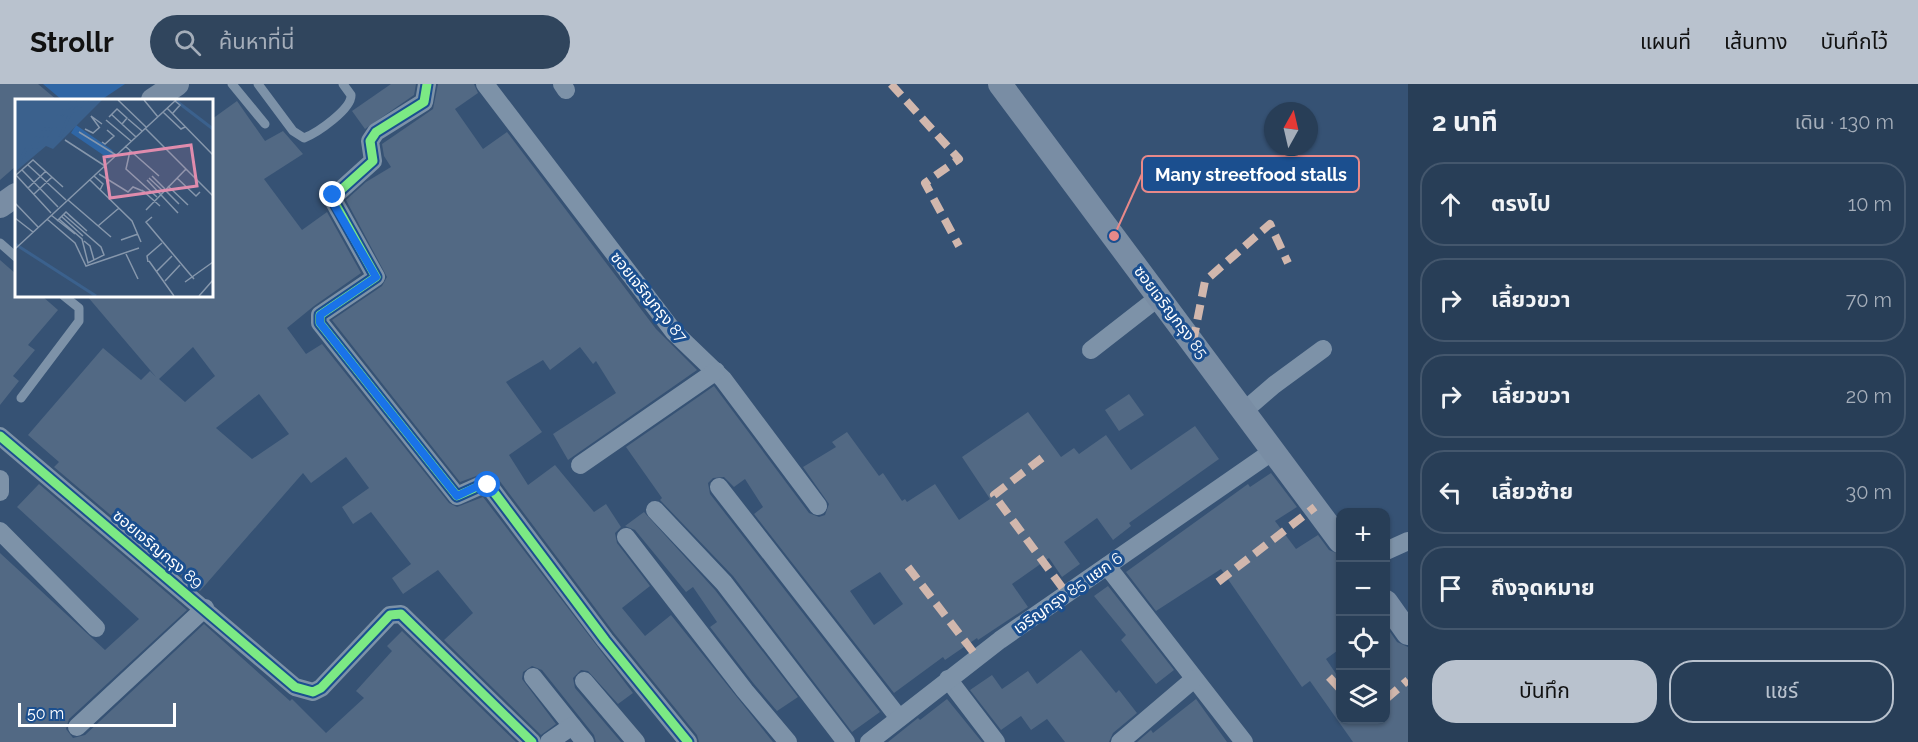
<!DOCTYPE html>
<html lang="th">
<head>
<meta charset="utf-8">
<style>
  body { margin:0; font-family:Raleway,"Noto Sans Thai",sans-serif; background:#30455d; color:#f1f3f6 }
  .controls { position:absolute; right:18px; bottom:18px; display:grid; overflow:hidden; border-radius:12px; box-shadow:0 2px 4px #0004 }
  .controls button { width:54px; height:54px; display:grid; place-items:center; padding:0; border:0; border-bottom:2px solid #44576d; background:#283e57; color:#f1f3f6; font:30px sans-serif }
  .compass { position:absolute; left:1264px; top:18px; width:54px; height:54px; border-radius:50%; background:#283e57; box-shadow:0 2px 4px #0004; rotate:8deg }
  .scale { position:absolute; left:18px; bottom:15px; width:158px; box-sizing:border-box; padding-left:6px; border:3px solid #fff; border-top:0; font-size:16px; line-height:21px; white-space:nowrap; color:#fff; -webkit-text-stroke:4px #1b4f8f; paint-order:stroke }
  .stop { position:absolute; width:18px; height:18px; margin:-14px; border:4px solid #1a73e8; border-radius:50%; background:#fff }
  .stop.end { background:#1a73e8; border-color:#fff; box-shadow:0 2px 6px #0008 }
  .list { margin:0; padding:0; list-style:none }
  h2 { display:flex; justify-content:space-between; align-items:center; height:78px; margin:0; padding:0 24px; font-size:26px }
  h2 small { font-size:20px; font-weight:400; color:#a5aeba }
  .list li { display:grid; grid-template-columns:39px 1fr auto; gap:18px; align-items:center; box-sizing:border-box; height:84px; margin:0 12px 12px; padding:0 12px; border:2px solid #44576d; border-radius:24px }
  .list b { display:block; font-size:22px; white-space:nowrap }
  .list em { font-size:20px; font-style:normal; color:#a5aeba }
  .actions { display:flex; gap:12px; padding:18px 24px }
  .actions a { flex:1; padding:14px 0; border:2px solid #b9c2ce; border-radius:24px; text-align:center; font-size:21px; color:#b9c2ce }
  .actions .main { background:#b9c2ce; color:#111 }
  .icon { flex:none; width:33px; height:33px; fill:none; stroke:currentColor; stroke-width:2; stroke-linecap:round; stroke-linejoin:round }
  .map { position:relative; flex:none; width:1408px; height:658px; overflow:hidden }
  header { display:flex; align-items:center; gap:36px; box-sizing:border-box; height:84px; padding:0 30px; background:#b9c2ce; color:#111 }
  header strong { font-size:28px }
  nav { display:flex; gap:33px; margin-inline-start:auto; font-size:21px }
  .search { width:420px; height:54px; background:#30455d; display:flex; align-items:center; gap:15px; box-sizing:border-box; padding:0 21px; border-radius:33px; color:#a5aeba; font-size:22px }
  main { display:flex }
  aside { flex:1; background:#283e57 }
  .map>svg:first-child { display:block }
  .green { fill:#2f66a5 }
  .building { fill:#526984; fill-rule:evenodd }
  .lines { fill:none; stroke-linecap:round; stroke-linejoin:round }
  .lane { stroke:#7d92a8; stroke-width:9 }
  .street { stroke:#7d92a8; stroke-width:18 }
  .secondary { stroke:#798da4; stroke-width:24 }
  .quiet { stroke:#d1b7ad; stroke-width:8; stroke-dasharray:15 8; stroke-linecap:butt }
  .cycleway-casing { stroke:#1b4f8f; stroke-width:13 }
  .cycleway { stroke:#7ce984; stroke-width:9 }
  .route { stroke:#1a73e8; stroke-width:8 }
  .labels { text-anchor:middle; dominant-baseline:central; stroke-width:6; stroke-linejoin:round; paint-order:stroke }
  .street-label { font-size:16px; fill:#fff; stroke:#1b4f8f }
  .inset-river { fill:none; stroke:#3b618d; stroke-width:3 }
  .inset-road { fill:none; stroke:#8697ac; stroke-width:1.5 }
  .view { fill:#e08cad; fill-opacity:0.15; stroke:#e08cad; stroke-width:3 }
  .inset-edge { fill:none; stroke:#fff; stroke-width:3 }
  .leader { fill:none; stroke:#e88989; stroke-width:2 }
  .callout-dot { fill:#e88989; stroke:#1b4f8f; stroke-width:2 }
  .callout { fill:#1b4f8f; stroke:#e88989; stroke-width:2 }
  .callout-label { font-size:18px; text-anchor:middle; font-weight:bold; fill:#fff }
</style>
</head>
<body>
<header>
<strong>Strollr</strong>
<div class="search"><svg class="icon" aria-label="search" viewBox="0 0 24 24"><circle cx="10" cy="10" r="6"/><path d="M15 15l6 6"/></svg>ค้นหาที่นี่</div>
<nav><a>แผนที่</a><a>เส้นทาง</a><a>บันทึกไว้</a></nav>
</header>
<main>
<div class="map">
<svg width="1408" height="658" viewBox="0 0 1408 658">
  <rect width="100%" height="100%" fill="#365274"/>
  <!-- green -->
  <path class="green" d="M43,0h82l-24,16h-39z"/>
  <!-- building -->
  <g class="building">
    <path d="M0,0h38l19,16h-41v66l-16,14z"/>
    <path d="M391,0h25l-2,11 -49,34 -13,-18z"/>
    <path d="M438,0h36l4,9 -23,16 28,40 24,-17 149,197 41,41 -129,90 -15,-26 63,-41 -20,-32 -3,3 -13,-17 -30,23 -7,-10 -37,22 36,50 -33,23 19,30 27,-20 39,47 12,-8 15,23 -6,6 2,10 33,43 -28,22 23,28 26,-21 102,127h-74l-2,-7 -83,-102 -115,-153 -12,-8 -27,10 -128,-162 50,-34 5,-9 -41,-77 20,-18 25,-15 -7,-11 -2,-12 51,-35z"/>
    <path d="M237,17l28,40 18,-10 20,23 -39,25 38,51 25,-18 34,61 -47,33 -27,22 19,26 16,-10 127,159 8,4 26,-10 150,196 -15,11 -30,-33 -7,-1 -8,8 2,10 46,54h-25l-2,-7 -52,-65 -10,-4 -9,6 -1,7 34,45 -15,11 -97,-95 29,-27 -35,-43 -35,24 -11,-16 19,-14 -40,-52 -18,12 -11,-17 27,-19 -23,-31 -35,26 -8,-10 -103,118 -146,-124 5,-5 -31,-27 75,-87 38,32 9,-9 6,6 -69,-81h125v-177zM193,263l22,29 -30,26 -26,-23zM259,310l30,40 -37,25 -36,-31z"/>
    <path d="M0,176l16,14v22h26l16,14 -30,35 7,5 -22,26 6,5 -19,24z"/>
    <path d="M714,302l95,127 10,4 6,-2 4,-11 -26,-37 33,-20 -4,-5 15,-10 32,44 4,-3 19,28 3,-2 2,3 28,-18 24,36 31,-21 -28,-42 66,-45 33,45 13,-9 5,6 27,-19 25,35 64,-44 24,33 -90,64 2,3 -18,14 -16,-22 -33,24 16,22 -18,13 -13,-19 -37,26 16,23 -50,33 -1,-2 -32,22 -2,-3 -49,36 -140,-179 9,-7 -18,-28 -11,8 -10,-10 -11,1 -5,5 2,11 170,218 -28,20 -119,-156 -73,-76 2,-2 -36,-51zM880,488l23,32 -29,21 -24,-34z"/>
    <path d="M1129,310l15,21 -25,16 -14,-21z"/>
    <path d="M1271,389l26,34 -22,14 21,28 22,-14 11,15 12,5v93l-15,11 15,22v39h45v-94l11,16 11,5v95h-55l-43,-61 -8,6 -81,-118 -65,42 -30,-39 122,-88 2,3z"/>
    <path d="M39,400l148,126 -118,109 -3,10 7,9 12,-3 119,-111 86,77 2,-2 34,34 38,-35 -8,-7 36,-40 -5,-5 15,-15 114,111h-516v-189l105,97 34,-31 -122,-112z"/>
    <path d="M644,428l71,78 83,107 -21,14 -23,-27 -44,-57 7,-5 -24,-35 -7,5 -51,-62 -10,-4z"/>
    <path d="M1108,502l66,84 -18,14 -35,-44 5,-5 -32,-39z"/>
    <path d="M1081,566l35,43 3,-3 18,23 -24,20 -4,9h-44l-18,-23 -16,11 -10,-14 -20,14 -31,-40 22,-15 10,14 26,-18 9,13z"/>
    <path d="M947,615l35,43h-94l30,-24 2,2z"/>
    <path d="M1196,615l31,43h-90l14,-12 2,3z"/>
  </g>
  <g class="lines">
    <!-- lane -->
    <g class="lane">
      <path d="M232,0l33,40"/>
      <path d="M258,0l35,47 11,7c13,-5 48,-29 47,-43l-8,-11"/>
      <path d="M0,159l16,14"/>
      <path d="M21,314l58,-77v-13l-15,-12"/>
    </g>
    <!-- street -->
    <g class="street">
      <path d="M427,0l-3,18 -48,30 -6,9 3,20 -41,37 44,79 -56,38v8l137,173 29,-13 4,4 115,153 83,102"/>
      <path d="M485,0l189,248 49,47 95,127"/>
      <path d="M562,0l4,6"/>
      <path d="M1091,266l68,-53"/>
      <path d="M1245,326l29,-25 49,-36"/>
      <path d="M0,352l295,251 18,5 8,-4 69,-73 11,-1 131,128"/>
      <path d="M580,381l136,-94"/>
      <path d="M0,395v13"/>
      <path d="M719,403l180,231"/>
      <path d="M655,426l69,73 122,159"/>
      <path d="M0,447l96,97"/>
      <path d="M626,453l119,154 43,51"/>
      <path d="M1386,467l22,-10"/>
      <path d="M1107,482l137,176"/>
      <path d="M533,593l52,65"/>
      <path d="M948,595l48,63"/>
      <path d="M584,597l52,61"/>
      <path d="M77,643l128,-119"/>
      <path d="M549,658l23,-16"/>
      <path d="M869,658l131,-102 273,-189"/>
      <path d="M1120,658l74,-63"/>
    </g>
    <!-- secondary -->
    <g class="secondary">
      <path d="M1000,0l340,457"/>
      <path d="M153,16l24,-16"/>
      <path d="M0,122l16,-11"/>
      <path d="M1386,518l22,31"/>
    </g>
    <!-- quiet -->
    <g class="quiet">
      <path d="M891,0l68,75 -34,24 34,63"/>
      <path d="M1193,258l12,-61 65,-57 18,39"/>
      <path d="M1042,374l-48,37 73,99"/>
      <path d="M908,483l69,90"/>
      <path d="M1218,498l97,-75"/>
      <path d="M1329,593l11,12"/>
      <path d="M1386,615l22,-19"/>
    </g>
    <!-- cycleway casing -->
    <g class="cycleway-casing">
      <g id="cycleway">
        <path d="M427,0l-3,18 -48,30 -6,9 3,20 -41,37 44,79 -56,38v8l137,173 29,-13 4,4 115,153 83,102"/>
        <path d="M0,352l295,251 18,5 8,-4 69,-73 11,-1 131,128"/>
      </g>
    </g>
    <!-- cycleway -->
    <use href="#cycleway" class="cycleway"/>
  </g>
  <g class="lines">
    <!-- route -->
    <path class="route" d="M333,111l-1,6 44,76 -56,38v8l137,173 23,-11h8"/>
  </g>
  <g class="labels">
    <!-- street labels -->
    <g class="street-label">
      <text transform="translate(649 213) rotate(51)">ซอยเจริญกรุง 87</text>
      <text transform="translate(1171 228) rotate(53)">ซอยเจริญกรุง 85</text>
      <text transform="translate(158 465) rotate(40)">ซอยเจริญกรุง 89</text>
      <text transform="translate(1068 509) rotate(-35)">เจริญกรุง 85 แยก 6</text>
    </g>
  </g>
  <!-- overview -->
  <g transform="translate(15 15)">
    <rect width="198" height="198" fill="#365274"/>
    <path d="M61,26l36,25 2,4 -5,5 -38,-26z" fill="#2f66a5"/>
    <path d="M0,1h87l-49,49 -7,-3 -31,26z" fill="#3b618d"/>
    <path class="inset-river" d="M160,1l38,29M45,38l10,-23 18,-14M1,68l11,-19 47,-48M0,71l65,-70M0,145l81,52"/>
    <path class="inset-road" d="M103,1l28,27M129,1l14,17M152,9l46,47M148,13l18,17 4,-2M96,15l25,23M157,15l8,-9 -5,-4M94,18l8,-8 10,9 -5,6M113,20l14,12M91,21l25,21M84,28l-8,-11 11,8M130,29l68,68M70,30l8,4 7,-6M64,33l37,23M50,41l40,26M87,43l3,2 9,-8 -7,-6M110,47l34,30M115,52l-4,18 31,28M13,66l38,35M7,71l36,37M84,75l29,18 5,-5 12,5M79,77l9,8 -3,6M137,77l13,13M134,79l14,13M162,79l19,18 4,-4M75,81l42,41 9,21M132,81l31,33M153,87l20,19M13,89l18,-17M127,91l18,16M150,91l14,14M19,95l18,-17M53,101l43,37M0,104l23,24M131,111l40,-41M36,114l-35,-38 17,-15 30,27M36,116l24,19M54,116l18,16M46,117l22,20M137,118l-6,5 48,57M0,119l18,14M32,120l28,24 11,23 53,-18M44,120l23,20 6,24 16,-8 -3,-8 -38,-33M42,122l9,-9 21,19M83,127l21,-18M106,141l17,-6M69,142l6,5 4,14M0,150l161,-149M111,155l12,25M134,162l25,35M133,163l-1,-6 15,-13M142,172l15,-15M150,182l15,-16M170,183l28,-20M184,197l14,-16"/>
    <path class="view" d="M176,46l6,41 -87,12 -6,-41z"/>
    <rect width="198" height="198" class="inset-edge"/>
  </g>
  <!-- callouts -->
  <path class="leader" d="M1114 152L1142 90"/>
  <circle class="callout-dot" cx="1114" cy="152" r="6"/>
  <rect class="callout" x="1142" y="72" width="217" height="36" rx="6"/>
  <g class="callout-label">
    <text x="1251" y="97">Many streetfood stalls</text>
  </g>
</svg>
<div class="controls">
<button>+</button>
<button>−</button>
<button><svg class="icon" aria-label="locate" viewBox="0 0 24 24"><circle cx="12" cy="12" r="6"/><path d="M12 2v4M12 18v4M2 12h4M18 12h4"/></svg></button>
<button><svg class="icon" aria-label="layers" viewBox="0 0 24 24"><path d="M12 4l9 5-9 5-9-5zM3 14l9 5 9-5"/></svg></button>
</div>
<svg class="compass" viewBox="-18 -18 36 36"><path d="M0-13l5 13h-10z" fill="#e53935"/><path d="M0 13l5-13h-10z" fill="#a5aeba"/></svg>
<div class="scale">50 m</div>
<div class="stop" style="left:488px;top:401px"></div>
<div class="stop end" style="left:333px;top:111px"></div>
</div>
<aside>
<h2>2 นาที<small>เดิน · 130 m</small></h2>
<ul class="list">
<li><svg class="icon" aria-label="ahead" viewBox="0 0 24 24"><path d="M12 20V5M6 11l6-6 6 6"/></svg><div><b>ตรงไป</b></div><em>10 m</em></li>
<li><svg class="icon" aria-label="right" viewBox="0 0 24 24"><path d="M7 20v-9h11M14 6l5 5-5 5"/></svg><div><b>เลี้ยวขวา</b></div><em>70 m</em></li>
<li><svg class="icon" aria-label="right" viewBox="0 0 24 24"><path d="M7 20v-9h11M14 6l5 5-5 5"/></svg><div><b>เลี้ยวขวา</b></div><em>20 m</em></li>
<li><svg class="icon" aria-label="left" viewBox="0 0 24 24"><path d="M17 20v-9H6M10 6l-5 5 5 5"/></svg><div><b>เลี้ยวซ้าย</b></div><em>30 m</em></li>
<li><svg class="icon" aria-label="arrive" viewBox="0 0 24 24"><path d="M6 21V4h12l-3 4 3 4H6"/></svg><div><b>ถึงจุดหมาย</b></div></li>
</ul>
<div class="actions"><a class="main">บันทึก</a><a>แชร์</a></div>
</aside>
</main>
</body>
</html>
